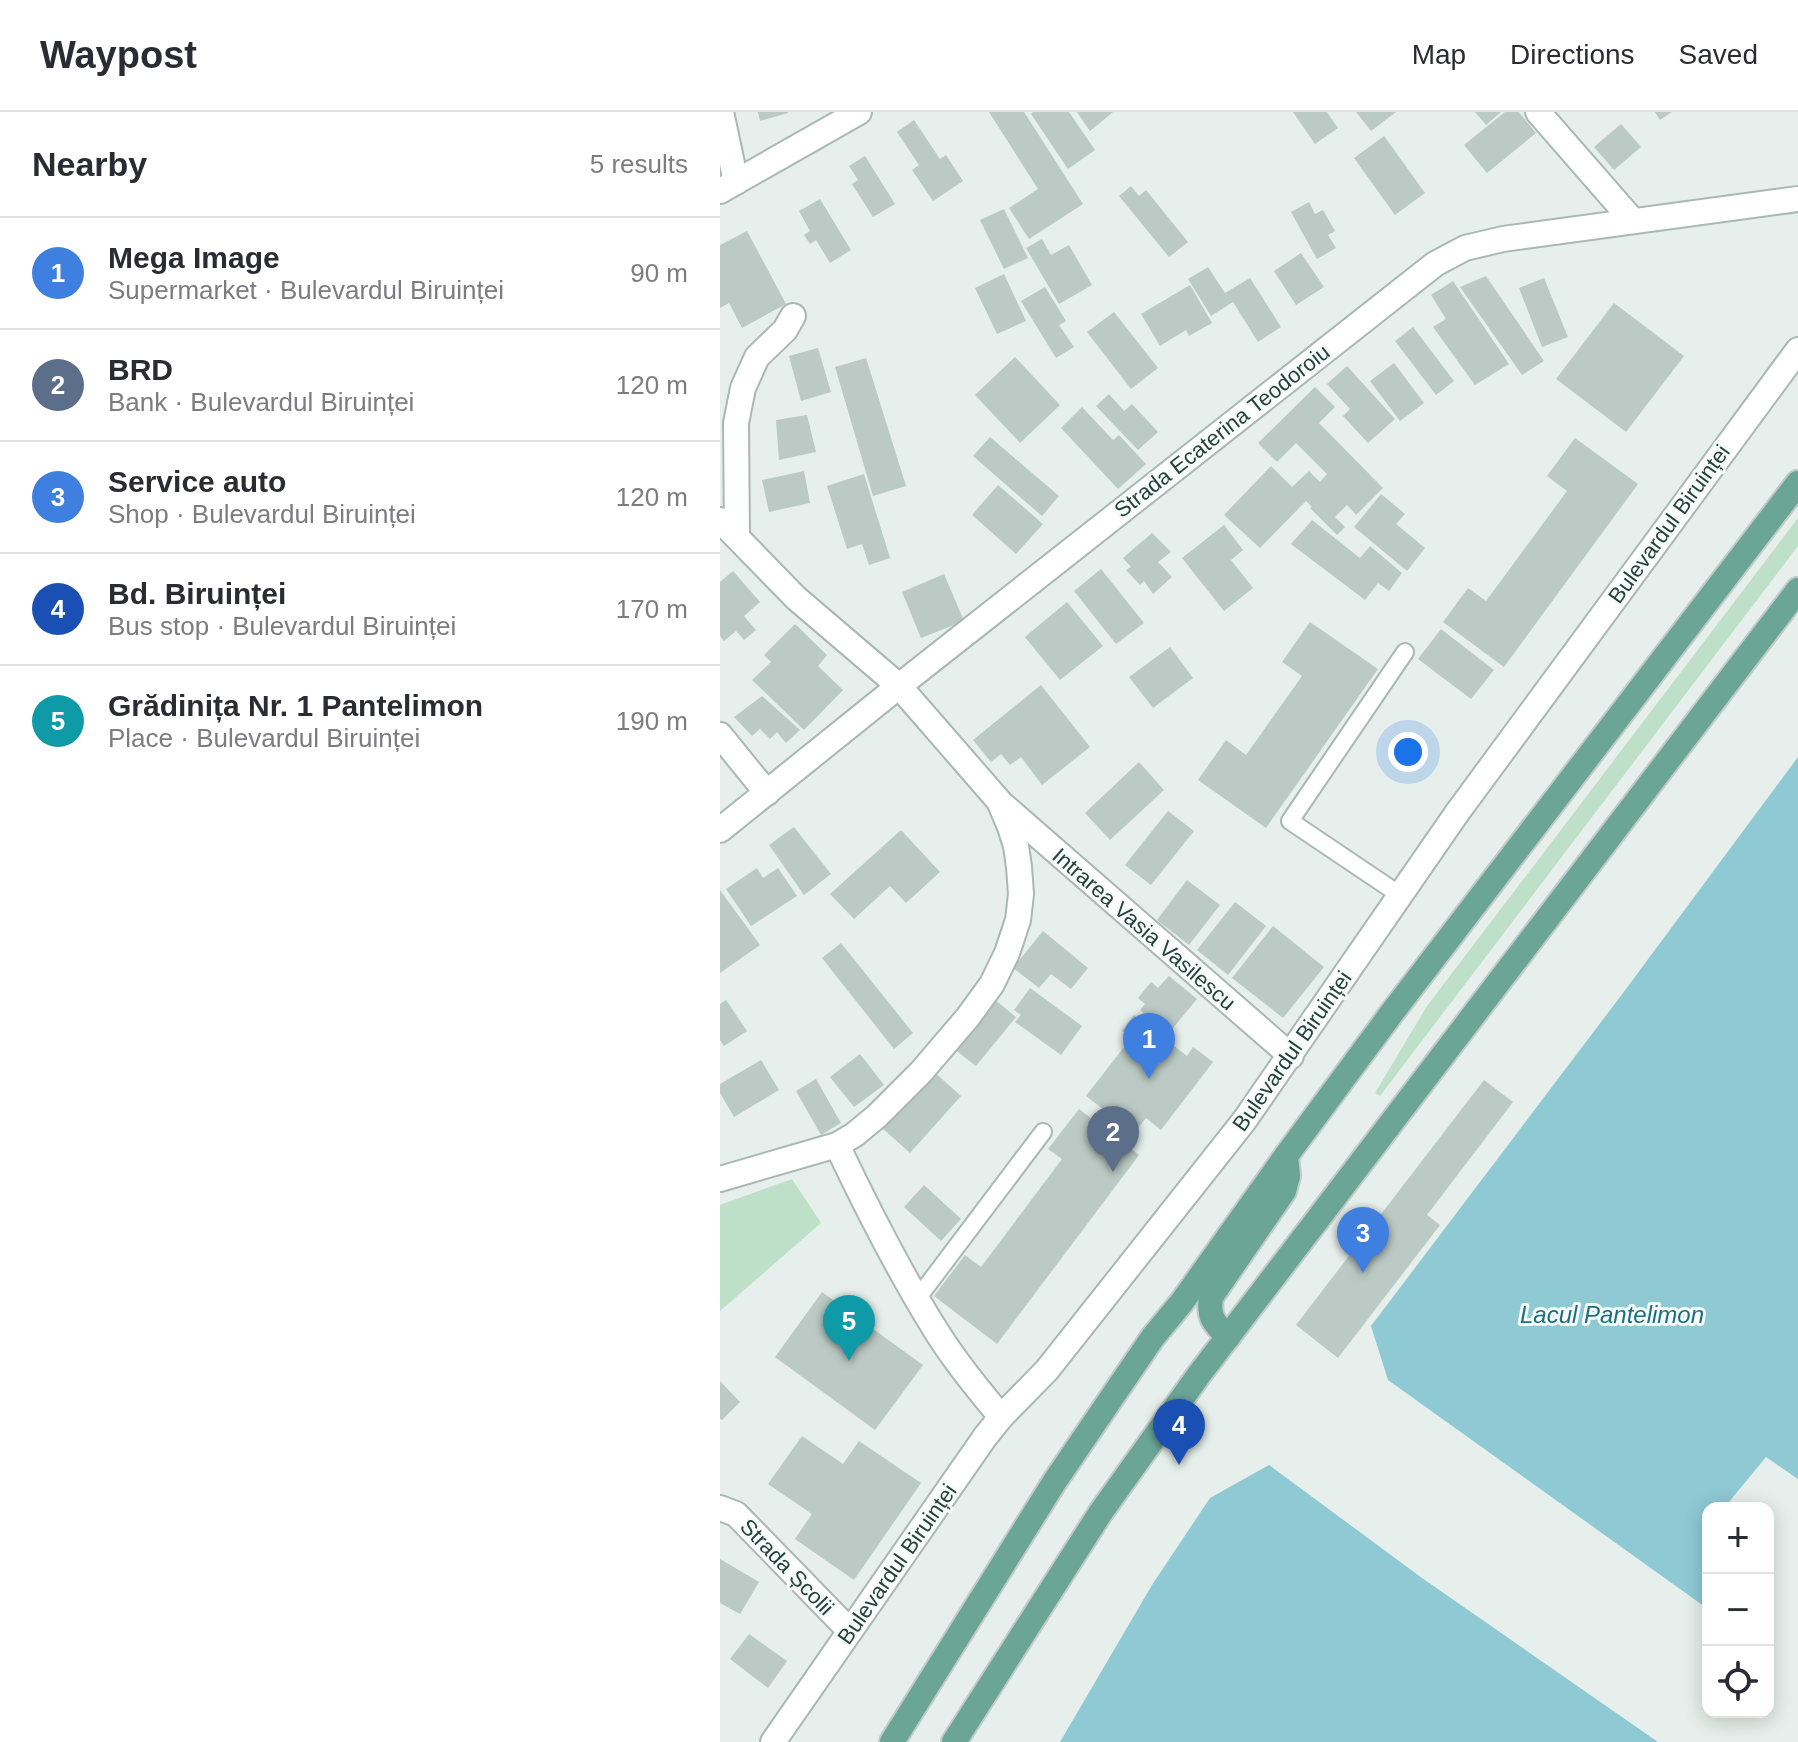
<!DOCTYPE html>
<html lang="en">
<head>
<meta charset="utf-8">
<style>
  body { margin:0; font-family:Helvetica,sans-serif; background:#f2f2f3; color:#2b2b33 }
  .controls { position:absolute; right:24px; bottom:24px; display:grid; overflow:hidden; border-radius:16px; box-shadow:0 4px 20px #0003 }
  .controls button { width:72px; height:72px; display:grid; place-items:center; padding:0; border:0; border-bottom:2px solid #e1e1e2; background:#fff; color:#2b2b33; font:40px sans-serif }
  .you { position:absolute; left:688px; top:640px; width:28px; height:28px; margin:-20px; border:6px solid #fff; border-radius:50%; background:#1a73e8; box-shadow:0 0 0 12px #1a73e833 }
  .badge { display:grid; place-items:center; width:52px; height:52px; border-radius:50%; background:#855347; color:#fff; font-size:26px; font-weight:700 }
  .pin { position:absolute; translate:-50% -66px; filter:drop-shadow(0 2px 4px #0008) }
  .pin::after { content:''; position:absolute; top:42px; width:28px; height:24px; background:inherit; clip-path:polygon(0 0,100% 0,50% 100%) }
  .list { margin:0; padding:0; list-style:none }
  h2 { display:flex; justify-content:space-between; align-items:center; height:104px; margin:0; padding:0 32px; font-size:34px }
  h2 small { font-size:26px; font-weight:400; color:#7c7c81 }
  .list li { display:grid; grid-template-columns:52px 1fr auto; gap:24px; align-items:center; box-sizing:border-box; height:112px; padding:0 32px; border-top:2px solid #e1e1e2 }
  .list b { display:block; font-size:30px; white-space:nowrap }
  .list p { margin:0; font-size:26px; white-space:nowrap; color:#7c7c81 }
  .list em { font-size:26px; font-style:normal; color:#7c7c81 }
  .icon { flex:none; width:44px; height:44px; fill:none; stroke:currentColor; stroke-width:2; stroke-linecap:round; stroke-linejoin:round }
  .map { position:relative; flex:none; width:1078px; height:1630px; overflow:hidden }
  header { display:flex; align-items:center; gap:48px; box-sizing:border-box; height:112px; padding:0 40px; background:#fff; border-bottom:2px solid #e1e1e2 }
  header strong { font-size:38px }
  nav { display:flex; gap:44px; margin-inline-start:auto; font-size:28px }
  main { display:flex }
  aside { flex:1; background:#fff }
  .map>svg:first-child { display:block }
  .green { fill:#bfe0c8 }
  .water { fill:#8ec9d4 }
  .building { fill:#bbcac4 }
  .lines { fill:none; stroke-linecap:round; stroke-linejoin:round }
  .service-casing { stroke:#a8b8b2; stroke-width:20 }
  .minor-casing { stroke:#a8b8b2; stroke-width:28 }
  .primary-casing { stroke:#c2cac8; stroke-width:28 }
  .service { stroke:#fff; stroke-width:16 }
  .minor { stroke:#fff; stroke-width:24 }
  .primary { stroke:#6aa596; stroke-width:24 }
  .labels { text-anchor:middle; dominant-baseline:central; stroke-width:6; stroke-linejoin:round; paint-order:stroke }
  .street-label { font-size:22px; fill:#24423a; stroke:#f7fbf9 }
  .water-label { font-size:24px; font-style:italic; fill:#1c6f80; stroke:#f7fbf9 }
</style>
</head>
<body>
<header>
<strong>Waypost</strong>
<nav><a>Map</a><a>Directions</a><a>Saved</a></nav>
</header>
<main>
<aside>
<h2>Nearby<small>5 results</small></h2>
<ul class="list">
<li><span class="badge" style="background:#3f7fe0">1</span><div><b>Mega Image</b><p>Supermarket · Bulevardul Biruinței</p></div><em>90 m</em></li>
<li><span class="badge" style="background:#5c6f8a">2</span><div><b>BRD</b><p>Bank · Bulevardul Biruinței</p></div><em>120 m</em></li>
<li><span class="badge" style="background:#3f7fe0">3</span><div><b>Service auto</b><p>Shop · Bulevardul Biruinței</p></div><em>120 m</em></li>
<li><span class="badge" style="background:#1a4fb4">4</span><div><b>Bd. Biruinței</b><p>Bus stop · Bulevardul Biruinței</p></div><em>170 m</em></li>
<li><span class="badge" style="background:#0f9aa8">5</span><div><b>Grădinița Nr. 1 Pantelimon</b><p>Place · Bulevardul Biruinței</p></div><em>190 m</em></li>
</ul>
</aside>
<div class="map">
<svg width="1078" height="1630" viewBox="0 0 1078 1630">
  <rect width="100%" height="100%" fill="#e6efeb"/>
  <!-- green -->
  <g class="green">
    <path d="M1078,406v28l-418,550 -5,-3 52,-87z"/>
    <path d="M72,1067l29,44 -101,88v-106z"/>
  </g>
  <!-- water -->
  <g class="water">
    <path d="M1078,645v722l-32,-22 -42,51h-16v101l-320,-229 -17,-54 252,-333z"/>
    <path d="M549,1353l153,113 236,164h-598l92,-157 58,-87z"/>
  </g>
  <!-- building -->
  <g class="building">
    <path d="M38,0h30v1l-28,8z"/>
    <path d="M269,0h35l59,92 -54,35 -20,-31 29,-19z"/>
    <path d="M313,0h36l26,38 -27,19 -37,-55z"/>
    <path d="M357,0h36l-23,19z"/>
    <path d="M573,0h34l11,16 -23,16z"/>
    <path d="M636,0h40l-25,19z"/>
    <path d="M755,0h26l-15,13z"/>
    <path d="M785,0h14l17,21 -49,40 -23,-28z"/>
    <path d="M935,0h17l-12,8z"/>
    <path d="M194,8l26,39 6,-4 17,26 -30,20 -21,-31 7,-5 -22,-33z"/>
    <path d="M901,12l20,23 -27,23 -20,-23z"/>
    <path d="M664,24l41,57 -30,22 -41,-57z"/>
    <path d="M145,44l30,48 -22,13 -21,-33 6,-4 -9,-14z"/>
    <path d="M411,74l8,10 7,-6 42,52 -19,15 -50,-61z"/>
    <path d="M100,87l31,51 -21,13 -14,-23 -6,4 -6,-9 6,-4 -11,-20z"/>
    <path d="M589,90l6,12 8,-4 12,21 -7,4 8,13 -19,11 -26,-47z"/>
    <path d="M284,97l24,49 -24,11 -24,-49z"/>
    <path d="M27,119l39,73 -44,24 -13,-25 -9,5v-63z"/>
    <path d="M322,127l9,16 18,-10 23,40 -33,19 -33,-56z"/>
    <path d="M581,141l23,34 -28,18 -22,-34z"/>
    <path d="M488,155l17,26 25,-15 31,49 -23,15 -25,-40 -22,14 -23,-37z"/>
    <path d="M284,162l22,47 -29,13 -22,-46z"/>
    <path d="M766,164l58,85 -22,14 -62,-88z"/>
    <path d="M824,166l24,59 -26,10 -23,-59z"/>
    <path d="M733,169l56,83 -34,21 -42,-58 13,-8 -15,-24z"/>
    <path d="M470,173l22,38 -23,13 -3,-6 -26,16 -19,-32z"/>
    <path d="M325,175l21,34 -7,4 15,22 -18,11 -35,-57z"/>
    <path d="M894,191l70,53 -58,76 -70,-53z"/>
    <path d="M394,200l44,56 -27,21 -44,-57z"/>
    <path d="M693,215l41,54 -18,14 -41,-54z"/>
    <path d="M98,236l13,44 -30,9 -12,-45z"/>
    <path d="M295,245l45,48 -40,38 -45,-48z"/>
    <path d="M146,246l40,128 -33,10 -38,-129z"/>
    <path d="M674,251l30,40 -24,18 -30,-40z"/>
    <path d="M627,254l48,53 -27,24 -25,-27 7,-7 -23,-25z"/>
    <path d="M595,275l20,20 -16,16 64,65 -27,27 -9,-10 -12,12 10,10 -8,8 -27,-27 2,-1 -6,-6 -46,47 -36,-33 47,-49 21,21 17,-16 11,11 7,-8 -31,-31 -19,19 -19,-19z"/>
    <path d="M389,282l15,17 8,-7 26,28 -20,18 -42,-44z"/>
    <path d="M362,295l31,33 6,-5 27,29 -28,25 -57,-61z"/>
    <path d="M87,303l9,37 -37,8 -3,-40z"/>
    <path d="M270,325l69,59 -17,20 -69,-60z"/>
    <path d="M855,326l63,46 -134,183 -61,-45 25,-34 18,13 81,-110 -20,-15z"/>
    <path d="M84,359l6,32 -41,9 -7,-32z"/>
    <path d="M144,362l26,84 -21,7 -7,-21 -15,5 -20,-63z"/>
    <path d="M278,373l45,39 -27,30 -44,-39z"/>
    <path d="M661,382l24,20 -9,10 29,24 -18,23 -53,-44z"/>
    <path d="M592,408l48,38 10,-12 32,27 -13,18 -11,-8 -13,17 -74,-56z"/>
    <path d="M504,413l19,25 -12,10 22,28 -29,23 -42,-53z"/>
    <path d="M432,421l19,19 -13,10 14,15 -19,17 -9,-13 -4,4 -14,-15 5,-3 -8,-9z"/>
    <path d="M381,457l43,54 -28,21 -42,-53z"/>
    <path d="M13,459l27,31 -16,14 12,14 -12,10 -8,-9 -12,10 -4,-5v-54z"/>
    <path d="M224,462l20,47 -43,17 -19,-46z"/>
    <path d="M347,490l36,44 -43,34 -35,-43z"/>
    <path d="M590,510l68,47 -112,159 -68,-48 28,-40 20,15 56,-79 -20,-14z"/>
    <path d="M75,512l32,31 -9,11 25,24 -39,40 -52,-50 19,-18 -7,-7z"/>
    <path d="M721,517l53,41 -23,29 -53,-40z"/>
    <path d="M450,535l23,31 -40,30 -24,-31z"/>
    <path d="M321,573l49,62 -48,38 -21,-28 -11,8 -9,-11 -10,8 -18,-22z"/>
    <path d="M42,584l38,34 -14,13 -9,-11 -7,7 -10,-10 -8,7 -18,-19z"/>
    <path d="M419,650l25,28 -54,50 -25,-27z"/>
    <path d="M448,699l26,20 -43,54 -26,-20z"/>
    <path d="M74,715l37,47 -27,21 -35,-50z"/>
    <path d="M181,718l39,42 -34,31 -16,-17 -36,33 -24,-25z"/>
    <path d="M37,756l6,10 15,-10 19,28 -46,30 -25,-37z"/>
    <path d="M467,768l33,25 -31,40 -32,-25z"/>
    <path d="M0,778l40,55 -40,28z"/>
    <path d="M515,790l31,24 -38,49 -31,-25z"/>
    <path d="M553,814l51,41 -41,51 -51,-40z"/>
    <path d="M323,819l45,37 -17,21 -20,-15 -12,14 -26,-20z"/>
    <path d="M121,831l72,90 -19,16 -72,-91z"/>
    <path d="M449,864l28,23 -29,35 -28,-24 5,-6 -7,-6 13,-16 7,6z"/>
    <path d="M310,876l52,38 -21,29 -46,-33 6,-7 -7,-5z"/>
    <path d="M269,883l27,22 -40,49 -28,-22z"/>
    <path d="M6,888l21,31 -23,15 -4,-6v-36z"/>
    <path d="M414,903l53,41 6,-9 20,15 -52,68 -15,-12 -12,15 -48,-37 45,-58 -9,-7z"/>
    <path d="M140,942l24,31 -30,22 -24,-30z"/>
    <path d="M41,948l18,30 -45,27 -14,-24v-9z"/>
    <path d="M213,959l28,25 -51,57 -28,-25z"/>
    <path d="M96,967l25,44 -20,12 -25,-44z"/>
    <path d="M764,968l29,22 -86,113 13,10 -102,133 -42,-33z"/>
    <path d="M359,997l60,46 -142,189 -63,-48 31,-41 16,12 81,-108 -14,-10z"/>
    <path d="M204,1073l37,34 -20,22 -37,-34z"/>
    <path d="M102,1180l101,73 -48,65 -100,-73z"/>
    <path d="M0,1269l20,21 -18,18 -2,-1z"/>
    <path d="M82,1324l41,28 16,-23 62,42 -67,97 -59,-41 17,-25 -44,-30z"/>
    <path d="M0,1447l39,23 -19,32 -20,-11z"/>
    <path d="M29,1522l38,27 -19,27 -38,-29z"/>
  </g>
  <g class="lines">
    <!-- service casing -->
    <g class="service-casing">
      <g id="service">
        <path d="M680,783l-110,-74 115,-169"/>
        <path d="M197,1187l126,-167"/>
      </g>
    </g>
    <!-- minor casing -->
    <g class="minor-casing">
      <g id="minor">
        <path d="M1,0l15,70"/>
        <path d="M818,0l95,109"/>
        <path d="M0,79l139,-79"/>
        <path d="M0,408l76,78 103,88 100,115 11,26 6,19 3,21 2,27 -3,26 -11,33 -15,31 -24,33 -47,55 -44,44 -23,19 -17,10 -117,34"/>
        <path d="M17,424l-1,-113 7,-35 14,-31 28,-27 8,-14"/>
        <path d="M0,623l47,58"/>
        <path d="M283,693l288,251"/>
        <path d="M0,718l179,-144 536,-422 30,-16 38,-9 295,-40"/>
        <path d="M117,1033c30,63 61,125 98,184 19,31 43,60 66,88"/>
        <path d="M0,1396l16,6 114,117"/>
        <path d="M53,1630l212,-305 16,-20 46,-47 197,-249 213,-308 341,-463"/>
      </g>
    </g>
    <!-- primary casing -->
    <g class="primary-casing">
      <g id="primary">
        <path d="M508,1225c-14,-14 -20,-19 -17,-40l73,-106 4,-15 -2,-20"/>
        <path d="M172,1630l163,-261 98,-144 29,-35 104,-146 105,-142 407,-531"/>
        <path d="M234,1630l147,-230 97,-136 600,-786"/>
      </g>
    </g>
    <!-- service -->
    <use href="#service" class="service"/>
    <!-- minor -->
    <use href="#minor" class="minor"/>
    <!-- primary -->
    <use href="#primary" class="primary"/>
  </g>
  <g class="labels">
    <!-- street labels -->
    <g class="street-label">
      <text transform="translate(502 319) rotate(-38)">Strada Ecaterina Teodoroiu</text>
      <text transform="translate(949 412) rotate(-54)">Bulevardul Biruinței</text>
      <text transform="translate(424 817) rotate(41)">Intrarea Vasia Vasilescu</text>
      <text transform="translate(572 939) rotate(-55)">Bulevardul Biruinței</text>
      <text transform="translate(177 1452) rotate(-55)">Bulevardul Biruinței</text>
      <text transform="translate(67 1455) rotate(46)">Strada Școlii</text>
    </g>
    <!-- water labels -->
    <g class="water-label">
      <text x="892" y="1202">Lacul Pantelimon</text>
    </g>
  </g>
</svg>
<div class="controls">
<button>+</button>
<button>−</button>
<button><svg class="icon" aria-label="locate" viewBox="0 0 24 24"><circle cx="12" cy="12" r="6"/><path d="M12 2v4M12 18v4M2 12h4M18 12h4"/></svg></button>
</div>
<div class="you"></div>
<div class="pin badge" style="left:429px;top:967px;background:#3f7fe0">1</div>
<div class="pin badge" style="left:393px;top:1060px;background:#5c6f8a">2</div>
<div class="pin badge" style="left:643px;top:1161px;background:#3f7fe0">3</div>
<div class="pin badge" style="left:459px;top:1353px;background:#1a4fb4">4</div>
<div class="pin badge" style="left:129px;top:1249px;background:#0f9aa8">5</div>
</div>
</main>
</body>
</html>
